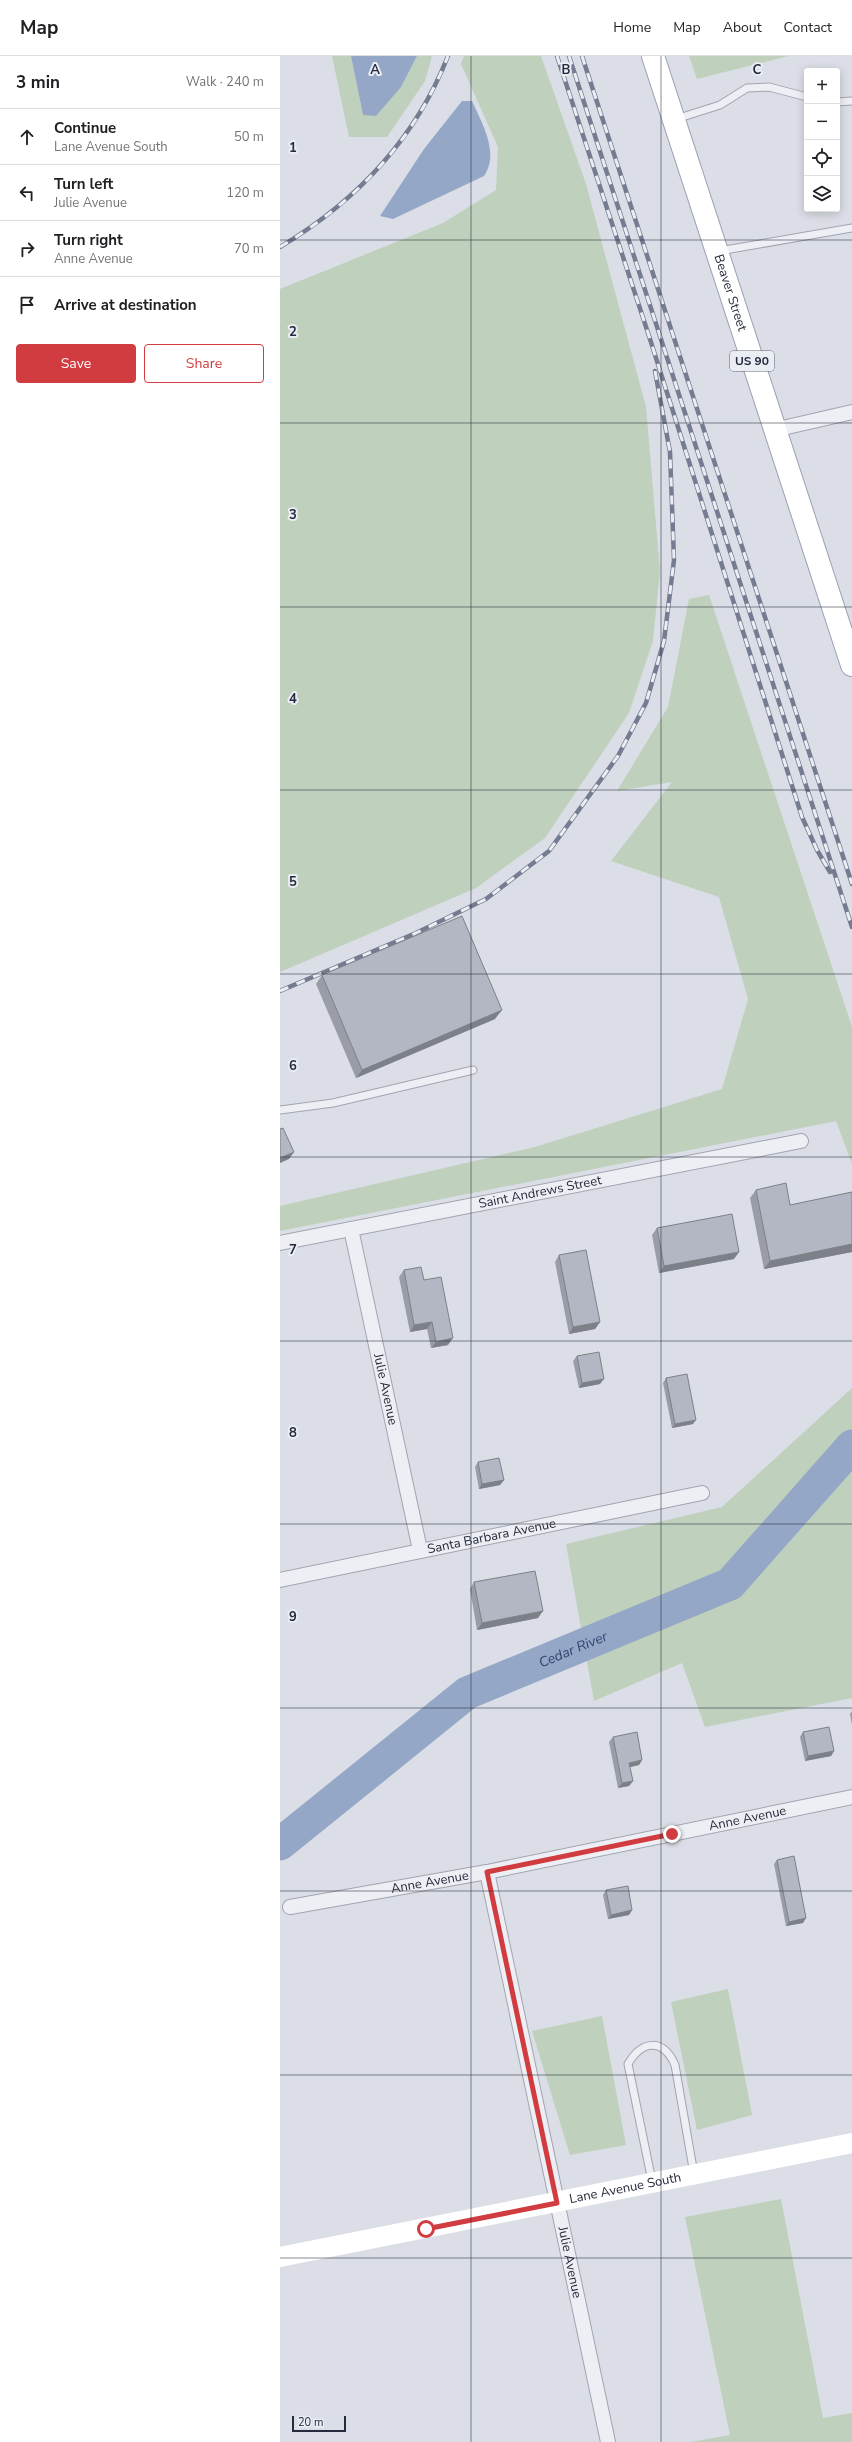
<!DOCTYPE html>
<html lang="en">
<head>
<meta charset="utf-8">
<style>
  body { margin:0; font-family:"Nunito Sans",sans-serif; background:#f2f2f2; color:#202124 }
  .controls { position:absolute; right:12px; top:12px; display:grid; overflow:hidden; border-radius:4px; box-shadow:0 2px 10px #0003 }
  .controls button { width:36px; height:36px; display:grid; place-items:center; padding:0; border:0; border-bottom:1px solid #e0e0e0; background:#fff; color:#202124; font:20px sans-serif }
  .scale { position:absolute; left:12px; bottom:10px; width:54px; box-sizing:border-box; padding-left:4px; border:2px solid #252b3c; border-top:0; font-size:11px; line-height:14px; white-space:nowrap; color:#252b3c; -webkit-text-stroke:3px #eaedf4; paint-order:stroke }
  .stop { position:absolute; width:12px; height:12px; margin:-9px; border:3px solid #d03c3f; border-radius:50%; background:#fff }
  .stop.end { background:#d03c3f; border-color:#fff; box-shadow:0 1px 4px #0008 }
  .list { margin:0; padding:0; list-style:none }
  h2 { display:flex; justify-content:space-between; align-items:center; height:52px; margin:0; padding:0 16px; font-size:17px }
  h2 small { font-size:13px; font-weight:400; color:#757577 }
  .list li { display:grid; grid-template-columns:26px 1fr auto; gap:12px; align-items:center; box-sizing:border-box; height:56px; padding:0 16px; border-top:1px solid #e0e0e0 }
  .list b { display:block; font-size:15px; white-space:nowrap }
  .list p { margin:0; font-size:13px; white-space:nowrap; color:#757577 }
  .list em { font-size:13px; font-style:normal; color:#757577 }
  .actions { display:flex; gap:8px; padding:12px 16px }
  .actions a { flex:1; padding:9px 0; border:1px solid #d03c3f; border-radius:4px; text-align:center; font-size:14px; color:#d03c3f }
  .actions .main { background:#d03c3f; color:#fff }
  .icon { flex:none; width:22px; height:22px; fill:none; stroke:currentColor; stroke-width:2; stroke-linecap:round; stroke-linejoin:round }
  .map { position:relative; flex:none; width:572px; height:2386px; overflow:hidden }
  header { display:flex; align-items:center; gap:24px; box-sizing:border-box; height:56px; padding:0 20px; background:#fff; border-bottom:1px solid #e0e0e0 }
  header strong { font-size:19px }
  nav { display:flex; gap:22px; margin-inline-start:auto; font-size:14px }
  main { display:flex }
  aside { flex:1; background:#fff }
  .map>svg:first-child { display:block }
  .green { fill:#bfd0bc }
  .water { fill:#95a7c7 }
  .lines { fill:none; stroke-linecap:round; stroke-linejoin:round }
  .river { stroke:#95a7c7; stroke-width:33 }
  .service-casing { stroke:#a1a5b0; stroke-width:9 }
  .minor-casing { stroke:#a1a5b0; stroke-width:16 }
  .primary-casing { stroke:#9ba1b2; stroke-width:24 }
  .service { stroke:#eeeff4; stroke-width:7 }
  .minor { stroke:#eeeff4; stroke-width:14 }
  .secondary { stroke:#fff; stroke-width:20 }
  .primary { stroke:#fff; stroke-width:22 }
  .rail-casing { stroke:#757b90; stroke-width:4.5 }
  .rail { stroke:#eaedf4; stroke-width:3; stroke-dasharray:9; stroke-linecap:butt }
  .wall { fill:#9a9da8 }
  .shaded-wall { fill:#7d8088 }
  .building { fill:#b3b7c3; stroke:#7d8088 }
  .route { stroke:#d03c3f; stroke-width:5 }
  .grid { fill:none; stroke:#252b3c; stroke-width:1; stroke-opacity:0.55 }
  .labels { text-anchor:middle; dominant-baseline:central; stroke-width:4; stroke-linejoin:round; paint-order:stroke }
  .shield { fill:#eaedf4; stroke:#606573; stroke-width:1 }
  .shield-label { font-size:12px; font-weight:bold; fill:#252b3c }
  .street-label { font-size:13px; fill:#252b3c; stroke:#eaedf4 }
  .water-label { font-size:14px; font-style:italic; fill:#2f4470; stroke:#eaedf4 }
  .grid-label { font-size:13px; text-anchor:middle; font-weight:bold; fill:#252b3c; stroke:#eaedf4; stroke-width:4; stroke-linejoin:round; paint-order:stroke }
</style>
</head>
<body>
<header>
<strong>Map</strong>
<nav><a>Home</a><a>Map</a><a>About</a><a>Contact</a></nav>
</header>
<main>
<aside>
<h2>3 min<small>Walk · 240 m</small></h2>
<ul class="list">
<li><svg class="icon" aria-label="ahead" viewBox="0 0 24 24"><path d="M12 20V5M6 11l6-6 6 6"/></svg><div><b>Continue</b><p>Lane Avenue South</p></div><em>50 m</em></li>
<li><svg class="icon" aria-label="left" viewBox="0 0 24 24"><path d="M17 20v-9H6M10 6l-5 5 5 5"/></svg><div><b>Turn left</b><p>Julie Avenue</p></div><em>120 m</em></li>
<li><svg class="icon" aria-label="right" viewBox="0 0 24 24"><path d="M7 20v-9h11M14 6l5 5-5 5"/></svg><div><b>Turn right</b><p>Anne Avenue</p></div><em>70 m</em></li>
<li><svg class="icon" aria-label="arrive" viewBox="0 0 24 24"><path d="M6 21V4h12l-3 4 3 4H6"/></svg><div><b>Arrive at destination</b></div></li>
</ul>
<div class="actions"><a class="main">Save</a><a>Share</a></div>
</aside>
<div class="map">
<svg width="572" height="2386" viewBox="0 0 572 2386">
  <rect width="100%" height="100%" fill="#dbdee6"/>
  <!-- green -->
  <g class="green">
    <path d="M52,0h19l12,59 38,-28 16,-31h15l-7,25 -38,56h-38z"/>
    <path d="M184,0h77l45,128 60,223 14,164 -7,70 -24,72 -84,125 -69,50 -196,84v-683l163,-66 53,-33 2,-43 -37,-83z"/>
    <path d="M409,0h100l-92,23z"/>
    <path d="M429,539l143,432v137l-16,-43 -556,110v-25l255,-59 187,-58 26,-90 -29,-102 -108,-36 61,-79 -55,9 51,-84 21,-108z"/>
    <path d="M572,1332v310l-147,29 -23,-64 -88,38 -28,-157 156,-37z"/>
    <path d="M448,1933l24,126 -55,15 -26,-128z"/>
    <path d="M322,1960l24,129 -56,10 -38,-124z"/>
    <path d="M501,2143l42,219 29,-5v29h-161l39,-7 -45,-218z"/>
  </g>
  <!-- water -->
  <g class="water">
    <path d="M71,0h66l-16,31 -25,29 -13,-1z"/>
    <path d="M182,45h10c10,22 28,53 12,75l-91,43 -13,-3 44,-67z"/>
  </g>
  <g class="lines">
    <!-- river -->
    <path class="river" id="s1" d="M0,1788l187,-151 263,-109 122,-138"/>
    <!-- service casing -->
    <g class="service-casing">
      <g id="service">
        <path d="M557,46l15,-1"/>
        <path d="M396,63l44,-14 27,-17 22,-1 38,10"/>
        <path d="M439,195l133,-23"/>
        <path d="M0,1054l53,-7 140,-33"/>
        <path d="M372,2125l-24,-117c14,-24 35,-26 47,1l19,109"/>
      </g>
    </g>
    <!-- minor casing -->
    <g class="minor-casing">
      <g id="minor">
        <path d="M494,374l78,-18"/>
        <path id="s2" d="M71,1173l69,321"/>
        <path id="s3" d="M0,1187l521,-102"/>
        <path id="s4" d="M0,1524l422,-87"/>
        <path id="s5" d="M207,1816l121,570"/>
        <path id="s6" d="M10,1851l197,-35 365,-75"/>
      </g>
    </g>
    <!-- primary casing -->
    <g class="primary-casing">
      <g id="primary">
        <path id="s8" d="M373,0l199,609"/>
      </g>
    </g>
    <!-- service -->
    <use href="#service" class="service"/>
    <!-- minor -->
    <use href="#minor" class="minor"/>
    <!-- secondary -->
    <path class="secondary" id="s7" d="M0,2201l572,-114"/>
    <!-- primary -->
    <use href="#primary" class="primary"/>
    <!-- rail casing -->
    <g class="rail-casing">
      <g id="rail">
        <path d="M277,0l92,280 153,481 15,33 13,22"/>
        <path d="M289,0l283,871"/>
        <path d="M302,0l270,828"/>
        <path d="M0,191c77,-46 135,-107 168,-191"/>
        <path d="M0,935l136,-58 70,-34 63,-48 69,-95 28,-53 18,-62 10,-81 -4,-108 -15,-81"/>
      </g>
    </g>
    <!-- rail -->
    <use href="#rail" class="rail"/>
  </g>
  <!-- wall -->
  <g class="wall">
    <path d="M42,919l173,44 -139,59 -40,-94z"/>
    <path d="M476,1134l34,15 62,-13v60l-88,17 -14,-71z"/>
    <path d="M377,1172l77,31 -75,14 -7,-38z"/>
    <path d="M279,1199l41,67 -5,7 -26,5 -14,-72z"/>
    <path d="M124,1214l20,10 24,65 -17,3 -4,-19 -17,3 -11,-55z"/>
    <path d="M297,1300l23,28 -21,4 -6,-27z"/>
    <path d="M386,1322l27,46 -21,4 -9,-45z"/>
    <path d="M198,1406l26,18 -4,5 -21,4 -4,-22z"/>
    <path d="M194,1526l64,36 -61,12 -7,-41z"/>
    <path d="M572,1655v14l-2,-11z"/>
    <path d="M523,1676l31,19 -3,5 -26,5 -5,-24z"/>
    <path d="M333,1681l29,23 -3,5 -9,2 3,14 -4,5 -11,2 -9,-46z"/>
    <path d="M497,1804l26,63 -17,3 -12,-62z"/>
    <path d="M326,1834l26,20 -3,5 -21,4 -5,-24z"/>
  </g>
  <!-- shaded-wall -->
  <g class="shaded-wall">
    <path d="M222,954l-7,9 -139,59 6,-8z"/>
    <path d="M14,1096l-5,7 -9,4v-5z"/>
    <path d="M572,1188v8l-88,17 6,-8z"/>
    <path d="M459,1196l-5,7 -75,14 5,-7z"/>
    <path d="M152,1266l-5,7 -17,3 4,-7z"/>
    <path d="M320,1266l-5,7 -26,5 4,-7z"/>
    <path d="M173,1282l-5,7 -17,3 5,-6z"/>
    <path d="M324,1323l-4,5 -21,4 3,-5z"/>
    <path d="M416,1364l-3,4 -21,4 3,-4z"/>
    <path d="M224,1424l-4,5 -21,4 3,-5z"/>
    <path d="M263,1555l-5,7 -61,12 5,-7z"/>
    <path d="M554,1695l-3,5 -26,5 3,-5z"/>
    <path d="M362,1704l-3,5 -13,3 3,-5z"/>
    <path d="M353,1725l-4,5 -11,2 4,-5z"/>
    <path d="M352,1854l-3,5 -21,4 3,-4z"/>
    <path d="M526,1862l-3,5 -17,3 3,-4z"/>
  </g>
  <!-- building -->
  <g class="building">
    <path d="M182,860l40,94 -140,60 -40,-95z"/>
    <path d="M3,1072l11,24 -14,6v-29z"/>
    <path d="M506,1127l4,22 62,-13v52l-82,17 -14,-71z"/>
    <path d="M452,1158l7,38 -75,14 -7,-38z"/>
    <path d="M306,1194l14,72 -27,5 -14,-72z"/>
    <path d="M141,1211l3,13 17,-3 12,61 -17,4 -4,-20 -18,3 -10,-55z"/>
    <path d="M319,1296l5,27 -22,4 -5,-27z"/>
    <path d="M407,1318l9,46 -21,4 -9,-46z"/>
    <path d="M219,1402l5,22 -22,4 -4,-22z"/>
    <path d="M255,1515l8,40 -61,12 -8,-41z"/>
    <path d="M549,1671l5,24 -26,5 -5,-24z"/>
    <path d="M357,1676l5,28 -13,3 4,18 -11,2 -9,-46z"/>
    <path d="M514,1800l12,62 -17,4 -12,-62z"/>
    <path d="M348,1830l4,24 -21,5 -5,-25z"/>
  </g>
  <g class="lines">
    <!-- route -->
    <path class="route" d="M146,2173l131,-26 -70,-331 185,-38"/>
  </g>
  <!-- grid -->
  <path class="grid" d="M191,0v2386M381,0v2386M0,184h572M0,367h572M0,551h572M0,734h572M0,918h572M0,1101h572M0,1285h572M0,1468h572M0,1652h572M0,1835h572M0,2019h572M0,2202h572"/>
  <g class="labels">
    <!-- shield labels -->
    <rect class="shield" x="450" y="295" width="44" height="20" rx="3"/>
    <g class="shield-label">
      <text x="472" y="305">US 90</text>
    </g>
    <!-- street labels -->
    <g class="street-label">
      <text stroke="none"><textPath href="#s8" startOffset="249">Beaver Street</textPath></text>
      <text stroke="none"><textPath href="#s3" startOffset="265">Saint Andrews Street</textPath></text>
      <text stroke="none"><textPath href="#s2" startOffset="164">Julie Avenue</textPath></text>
      <text stroke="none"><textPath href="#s4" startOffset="216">Santa Barbara Avenue</textPath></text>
      <text stroke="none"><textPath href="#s6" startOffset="466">Anne Avenue</textPath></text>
      <text stroke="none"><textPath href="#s6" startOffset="142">Anne Avenue</textPath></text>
      <text stroke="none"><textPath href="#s7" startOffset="352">Lane Avenue South</textPath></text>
      <text stroke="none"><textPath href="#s5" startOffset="399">Julie Avenue</textPath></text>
    </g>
    <!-- water labels -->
    <g class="water-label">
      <text stroke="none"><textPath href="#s1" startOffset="355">Cedar River</textPath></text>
    </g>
  </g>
  <g class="grid-label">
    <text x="95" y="18">A</text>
    <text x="286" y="18">B</text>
    <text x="477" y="18">C</text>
    <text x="13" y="96">1</text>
    <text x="13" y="280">2</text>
    <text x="13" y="463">3</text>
    <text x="13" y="647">4</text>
    <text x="13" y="830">5</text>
    <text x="13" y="1014">6</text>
    <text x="13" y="1198">7</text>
    <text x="13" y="1381">8</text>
    <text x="13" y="1565">9</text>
  </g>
</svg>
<div class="controls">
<button>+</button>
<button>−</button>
<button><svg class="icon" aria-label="locate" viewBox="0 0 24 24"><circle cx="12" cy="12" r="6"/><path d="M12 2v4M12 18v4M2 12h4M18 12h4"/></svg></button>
<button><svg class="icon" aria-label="layers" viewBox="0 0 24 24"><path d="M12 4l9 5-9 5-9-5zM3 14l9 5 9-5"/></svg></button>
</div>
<div class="scale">20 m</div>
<div class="stop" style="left:146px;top:2173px"></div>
<div class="stop end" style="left:392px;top:1778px"></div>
</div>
</main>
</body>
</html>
